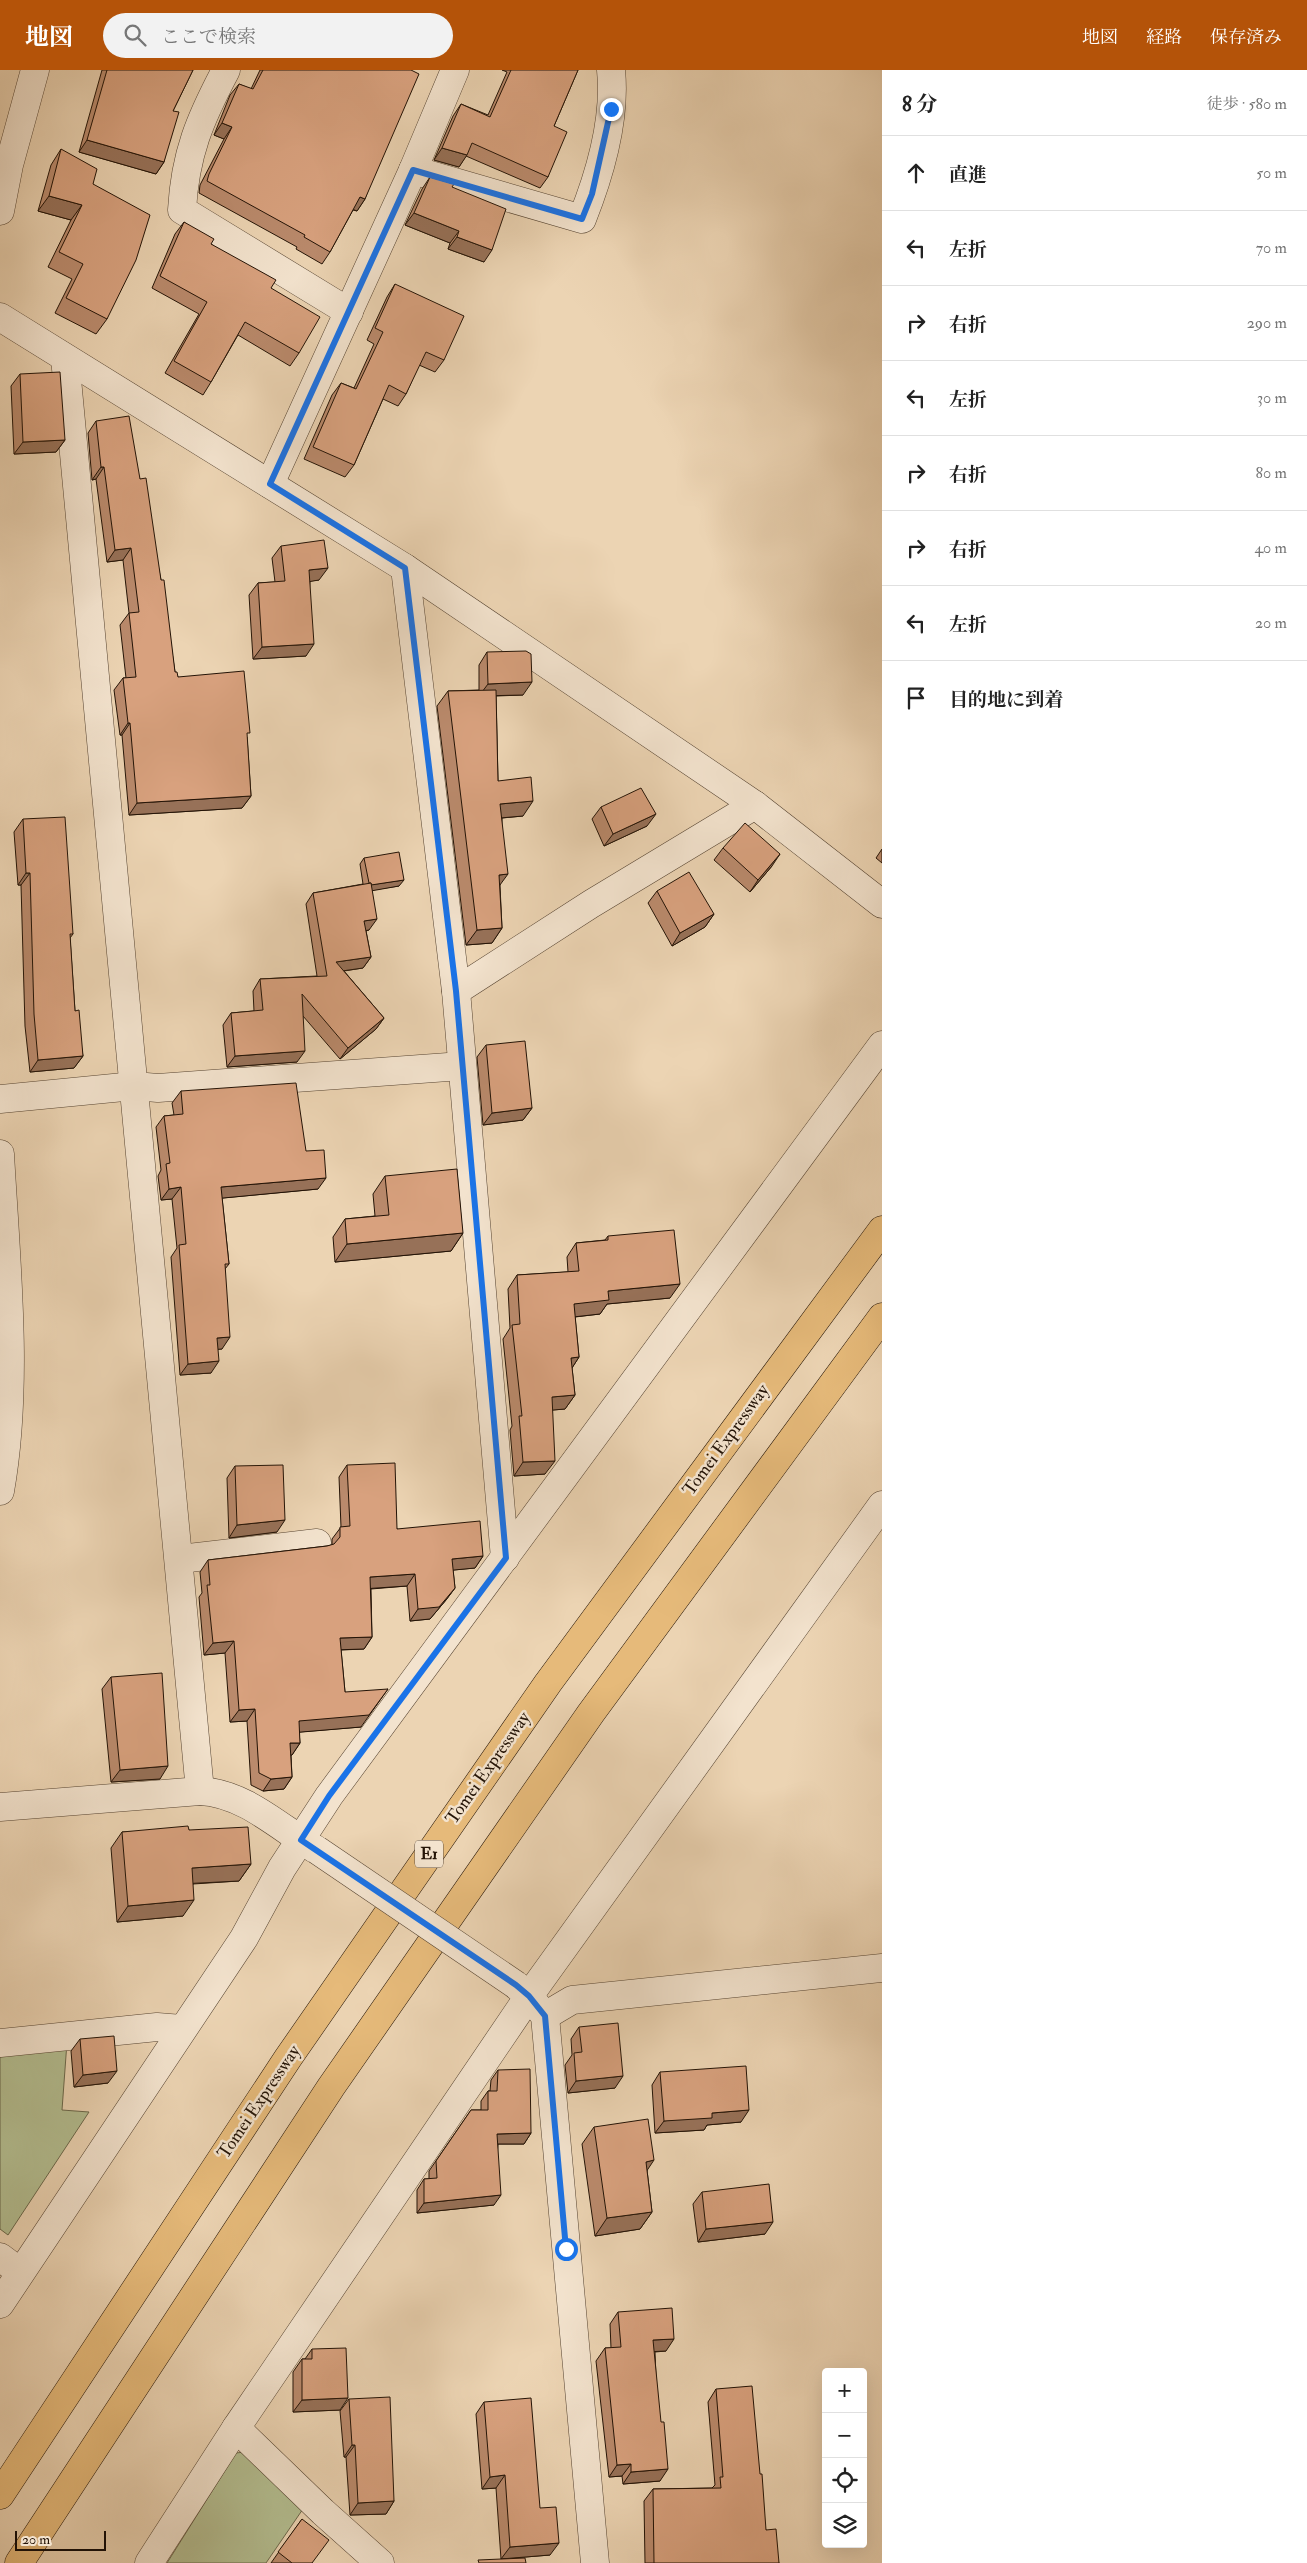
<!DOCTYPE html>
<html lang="ja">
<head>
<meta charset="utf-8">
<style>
  body { margin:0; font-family:"IM FELL Double Pica","Noto Serif JP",serif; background:#f2f2f2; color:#222 }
  .controls { position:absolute; right:15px; bottom:15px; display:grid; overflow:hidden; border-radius:5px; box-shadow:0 5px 20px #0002 }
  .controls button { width:45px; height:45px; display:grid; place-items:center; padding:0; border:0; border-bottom:1px solid #e0e0e0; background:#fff; color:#222; font:25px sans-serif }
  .scale { position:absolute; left:15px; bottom:12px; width:91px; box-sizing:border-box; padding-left:5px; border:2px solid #231306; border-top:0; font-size:14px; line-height:18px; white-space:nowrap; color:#231306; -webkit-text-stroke:4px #f3e3ce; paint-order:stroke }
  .stop { position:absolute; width:15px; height:15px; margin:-11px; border:4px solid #1a73e8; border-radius:50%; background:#fff }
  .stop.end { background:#1a73e8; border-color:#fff; box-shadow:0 1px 5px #0008 }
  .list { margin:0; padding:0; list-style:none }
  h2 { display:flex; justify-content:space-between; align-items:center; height:65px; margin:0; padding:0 20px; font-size:21px }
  h2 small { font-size:16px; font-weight:400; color:#767676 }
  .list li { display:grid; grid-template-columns:32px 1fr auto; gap:15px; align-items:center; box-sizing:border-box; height:75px; padding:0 20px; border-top:1px solid #e0e0e0 }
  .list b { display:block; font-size:19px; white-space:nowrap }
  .list em { font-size:16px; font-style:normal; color:#767676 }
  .icon { flex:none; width:28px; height:28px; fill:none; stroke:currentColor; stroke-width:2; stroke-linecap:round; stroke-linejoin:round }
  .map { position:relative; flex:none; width:882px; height:2493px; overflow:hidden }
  header { display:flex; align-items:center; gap:30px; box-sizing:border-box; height:70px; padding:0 25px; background:#b45309; color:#fff }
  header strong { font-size:24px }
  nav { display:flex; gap:28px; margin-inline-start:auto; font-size:18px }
  .search { width:350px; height:45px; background:#f2f2f2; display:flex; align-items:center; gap:12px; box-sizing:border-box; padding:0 18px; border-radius:28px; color:#767676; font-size:19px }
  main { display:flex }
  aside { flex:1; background:#fff }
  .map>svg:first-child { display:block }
  .green { fill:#b3bd90; stroke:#6b684b }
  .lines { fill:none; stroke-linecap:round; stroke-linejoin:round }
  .minor-casing { stroke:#554331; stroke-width:29 }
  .highway-casing { stroke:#231306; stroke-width:29 }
  .minor { stroke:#f3e3ce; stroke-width:28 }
  .highway { stroke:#e6ba7a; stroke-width:28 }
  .minor-bridge-casing { stroke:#554331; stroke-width:29; stroke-linecap:butt }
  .minor-bridge { stroke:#f3e3ce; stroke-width:28 }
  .wall { fill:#ba8a6c; stroke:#231306 }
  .shaded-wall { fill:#977158; stroke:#231306 }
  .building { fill:#d8a17e; stroke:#231306 }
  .route { stroke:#1a73e8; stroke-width:6 }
  .labels { text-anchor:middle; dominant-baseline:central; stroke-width:5; stroke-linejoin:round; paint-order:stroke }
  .shield { fill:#f3e3ce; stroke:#615142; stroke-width:1 }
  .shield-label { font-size:16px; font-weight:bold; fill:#231306 }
  .street-label { font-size:18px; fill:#231306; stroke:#f3e3ce }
</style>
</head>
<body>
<header>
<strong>地図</strong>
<div class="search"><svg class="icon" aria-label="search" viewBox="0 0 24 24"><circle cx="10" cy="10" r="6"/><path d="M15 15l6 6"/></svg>ここで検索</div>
<nav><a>地図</a><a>経路</a><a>保存済み</a></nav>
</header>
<main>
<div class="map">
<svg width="882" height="2493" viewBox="0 0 882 2493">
  <rect width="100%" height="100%" fill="#ecd4b3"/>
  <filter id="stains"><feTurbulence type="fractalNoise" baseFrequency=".004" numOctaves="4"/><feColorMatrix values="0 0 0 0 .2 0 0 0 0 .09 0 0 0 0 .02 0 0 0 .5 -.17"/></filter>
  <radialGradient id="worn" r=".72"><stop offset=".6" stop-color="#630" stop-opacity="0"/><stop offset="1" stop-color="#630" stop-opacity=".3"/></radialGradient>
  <!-- green -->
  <g class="green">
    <path d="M67,1972l-5,68 27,2 -81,123 -8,-6v-178z"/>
    <path d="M245,2382l60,54 -39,57h-99l69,-110z"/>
  </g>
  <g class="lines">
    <!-- minor casing -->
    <g class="minor-casing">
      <g id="minor">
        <path d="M226,0c-26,49 -41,84 -44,140l167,102"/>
        <path d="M413,100l169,49c18,-45 34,-100 29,-149"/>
        <path d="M0,141l9,-46 26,-95"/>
        <path d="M0,247l405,251 350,237 127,99"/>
        <path d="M270,414l143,-314 42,-100"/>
        <path d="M405,498l51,423 49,567"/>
        <path d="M456,921l135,-87 164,-99"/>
        <path d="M0,1029l134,-13 24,2 304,-22"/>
        <path d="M0,1084c6,107 19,231 0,337"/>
        <path d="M180,1489l137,-16"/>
        <path d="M200,1721c44,2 79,36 115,58"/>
        <path d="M0,1737l200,-16 -135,-1433"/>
        <path d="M517,1916l12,10 16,20 50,547"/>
        <path d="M545,1946l27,-16 310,-32"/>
        <path d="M0,1973l157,-16 25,2"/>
        <path d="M0,2187l20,15"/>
        <path d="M0,2234l244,-366 38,-70 47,-72 553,-751"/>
        <path d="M236,2358l87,84 57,51"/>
        <path d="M149,2493l87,-135 293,-432 353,-491"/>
      </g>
    </g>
    <!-- highway casing -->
    <g class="highway-casing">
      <g id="highway">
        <path d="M0,2425l288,-437 260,-375 334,-453"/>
        <path d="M19,2493l312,-476 260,-374 291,-396"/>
      </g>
    </g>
    <!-- minor -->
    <use href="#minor" class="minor"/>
    <!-- highway -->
    <use href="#highway" class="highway"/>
    <!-- minor-bridge casing -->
    <g class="minor-bridge-casing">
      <path id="minor-bridge" d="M317,1780l199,135"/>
    </g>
    <!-- minor-bridge -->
    <use href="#minor-bridge" class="minor-bridge"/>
  </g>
  <!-- wall -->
  <g class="wall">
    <path d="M102,0h91l-20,41 -9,51 -8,12 -77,-22z"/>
    <path d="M260,0h151l-46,129 -8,12 -4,-1 -23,42 -8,12 -26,-15 1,-2 -98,-54 1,-8 24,-46 -10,-4 16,-40 9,-11 12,5z"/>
    <path d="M502,0h76l-24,56 -6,51 -8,11 -74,-32 -7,11 -25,-7 19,-44 8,-12 27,11 19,-43z"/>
    <path d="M61,79l32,35 14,135 -11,15 -41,-21 17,-34 -24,-12 23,-47 -33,-9 13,-46z"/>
    <path d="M430,107l54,85 -36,-13 2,-6 -45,-18 17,-36z"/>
    <path d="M184,152l27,22 60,44 28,65 -9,13 -52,-31 -27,47 -8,13 -38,-22 34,-59 -47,-26 23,-54z"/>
    <path d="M395,214l49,76 -9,12 -16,-7 -13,29 -8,12 -15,-7 -29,66 -9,12 -41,-18 28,-64 9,-12 13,5 20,-44 -7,-4 20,-43z"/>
    <path d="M20,304l45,66 -9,12 -42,2 -3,-68z"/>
    <path d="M96,351l44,58 21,101 14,92 3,5 69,60 4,59 -9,12 -113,7 -7,-80h-2l-6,-45 9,-12h3l-6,-53 9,-12 -6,-53 -16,2 -11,-83 -4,1 -4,-47z"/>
    <path d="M281,476l38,34 -9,1 -4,75 -53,3 -4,-64 9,-12 17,-1 -3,-24z"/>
    <path d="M487,582l36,43 -27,1 2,85 25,35 -21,2 -2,68 2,42 -10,15 -26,2 -29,-239 11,-15 31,-1v-25z"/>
    <path d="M601,737l46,19 -43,20 -12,-27z"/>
    <path d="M23,749l50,115 -3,4 5,73 8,45 -9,12 -44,4 -5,-46 -4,-141h-3l-4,-53z"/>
    <path d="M723,778l49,18 -22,26 -36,-32z"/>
    <path d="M882,779v14l-6,-5z"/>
    <path d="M364,788l35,28 -27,4 -3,40 -3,1 5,26 -8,11 -19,3 40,47 -8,11 -36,30 -37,-43 -6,46 -70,5 -4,-42 8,-12 23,-2 -1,-20 7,-12 57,-3 -11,-72 7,-11 50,-9 -3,-20z"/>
    <path d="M657,821l57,23 -9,13 -33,19 -24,-43z"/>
    <path d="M486,975l46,63 -9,12 -40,5 -6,-68z"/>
    <path d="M181,1021l125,60 12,38 -96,9 7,66 -4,5 -3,80h-4l-7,24 -31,2 -9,-118 6,-9 -5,-49 -11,1 -3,-24 3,-6 -5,-43 8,-11 10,-1 -2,-12z"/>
    <path d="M385,1106l78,57 -12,18 -116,11 -2,-25 12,-18 30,-3 -2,-22z"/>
    <path d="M608,1166l62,62 -63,6 -7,10 -25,3 4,40 -7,11 3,27 -10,14 -13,1 -7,64 -31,2 -4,-46 2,-4 -9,-87 7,-11 -2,-39 9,-14 51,-3 -1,-15 9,-14 29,-3z"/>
    <path d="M347,1395l50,64 86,27 -8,12 -22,2 2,18 -9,12 -16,19 -20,2 -3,-35 -36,3 1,48 -8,12 -23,1 4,42 16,35 -62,5 1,11 -8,12h-1l1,22 -8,12 -21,2 -12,-6 -4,-64 -17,1 -5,-69 -21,2 -5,-58 3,-4 -2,-21 8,-12 119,-14 5,-1v-6l9,-12 -2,-50z"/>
    <path d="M235,1396l42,66 -48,6 -2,-60z"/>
    <path d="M111,1607l49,102 -49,3 -9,-93z"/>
    <path d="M189,1760l62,34 -12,17 -46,3 -10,32 -66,6 -6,-74 11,-16z"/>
    <path d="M579,1957l36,61 -47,5 -3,-28 7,-10 -1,-16z"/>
    <path d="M80,1969l28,44 -34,4 -3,-36z"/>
    <path d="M498,2000l33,63 -7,11h-26l-4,61 -77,8v-23l7,-11h5v-8l42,-61h10v-9l7,-10h2l1,-11z"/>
    <path d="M660,2002l81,50 -34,3 -3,5 -49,3 -3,-48z"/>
    <path d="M594,2057l53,43 5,42 -12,17 -45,7 -13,-92z"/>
    <path d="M702,2122l63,42 -67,8 -5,-38z"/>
    <path d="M618,2242l48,39 -11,1 5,129 -37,3 -1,-8 -13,1 -13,-116 9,-13h6l-1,-24z"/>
    <path d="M312,2279l28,61 -47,2v-40l9,-13h3z"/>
    <path d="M716,2319l50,141 13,33h-134l-1,-62 9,-12 59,-1 3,-3 -7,-83z"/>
    <path d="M349,2329l45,102 -8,13 -36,1 -4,-58h-2l-4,-46z"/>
    <path d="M484,2332l66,153 -49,4 -5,-71 -14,1 -6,-75z"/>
    <path d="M302,2449l10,44h-41z"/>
  </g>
  <!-- shaded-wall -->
  <g class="shaded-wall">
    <path d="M222,53l10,4 -8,12 -10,-4z"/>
    <path d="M87,70l77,22 -8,12 -77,-22z"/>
    <path d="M442,78l25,7 -8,12 -25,-7z"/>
    <path d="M49,126l33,9 -11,15 -33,-9z"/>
    <path d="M360,127l5,2 -8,12 -5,-2z"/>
    <path d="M414,143l45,18 -9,12 -45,-18z"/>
    <path d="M457,167l35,13 -8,12 -36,-13z"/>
    <path d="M65,370l-9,12 -42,2 9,-12z"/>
    <path d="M101,397h3l-8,12 -4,1z"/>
    <path d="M131,478l-8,12 -16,2 8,-12z"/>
    <path d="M328,498l-9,12 -18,3 8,-13z"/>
    <path d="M314,574l-8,12 -53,3 9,-12z"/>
    <path d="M532,612l-9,13 -44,1 9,-12z"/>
    <path d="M128,653h2l-8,12h-2z"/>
    <path d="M251,726l-9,12 -113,7 8,-12z"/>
    <path d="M533,731l-10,15 -34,3 11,-15z"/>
    <path d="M656,744l-9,12 -43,20 9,-12z"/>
    <path d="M780,784l-8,12 -22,26 8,-12z"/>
    <path d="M26,803h4l-9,12h-3z"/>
    <path d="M508,804l-11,15 2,-14z"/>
    <path d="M404,810l-5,6 -34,6 4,-7z"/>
    <path d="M714,844l-9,13 -33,19 8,-13z"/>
    <path d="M377,849l-8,11 -12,2 7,-11z"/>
    <path d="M502,858l-10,15 -26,2 11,-15z"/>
    <path d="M371,887l-8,11 -35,5 8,-11z"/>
    <path d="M384,948l-8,11 -36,30 8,-11z"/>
    <path d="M305,981l-8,11 -70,5 8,-11z"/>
    <path d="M83,986l-9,12 -44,4 8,-12z"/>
    <path d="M532,1038l-9,12 -40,5 9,-12z"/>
    <path d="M326,1108l-8,11 -105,10 8,-12z"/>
    <path d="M181,1117l-9,12 -11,1 8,-11z"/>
    <path d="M463,1163l-12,18 -116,11 12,-18z"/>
    <path d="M680,1214l-10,14 -63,6 -7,10 -36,4 10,-14 34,-13z"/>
    <path d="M230,1267l-8,12 -13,1 8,-12z"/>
    <path d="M579,1287l-9,14 1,-13z"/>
    <path d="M219,1291l-8,12 -31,2 8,-11z"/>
    <path d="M575,1325l-10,14 -23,2 10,-14z"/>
    <path d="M555,1391l-10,13 -31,2 9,-14z"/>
    <path d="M285,1450l-8,12 -48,6 8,-13z"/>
    <path d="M483,1486l-8,12 -31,3 8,-12z"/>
    <path d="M415,1504l-8,12 -45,3 8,-12z"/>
    <path d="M455,1518l-9,12 -16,19 -20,2 8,-12z"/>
    <path d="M372,1567l-8,12 -32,1 8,-12z"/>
    <path d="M234,1571l-9,12 -21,2 9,-12z"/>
    <path d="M388,1619l-27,38 -71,6 9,-12z"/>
    <path d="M255,1639l-8,12 -17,1 9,-12z"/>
    <path d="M290,1673h10l-8,12h-10z"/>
    <path d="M168,1696l-8,13 -49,3 9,-12z"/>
    <path d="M292,1707l-8,12 -21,2 8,-12z"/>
    <path d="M251,1794l-12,17 -59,3 12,-16z"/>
    <path d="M194,1830l-11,16 -66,6 11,-16z"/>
    <path d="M117,2001l-9,12 -34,4 9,-12z"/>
    <path d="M623,2006l-8,12 -47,5 8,-12z"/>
    <path d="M749,2040l-8,12 -34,3 -3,5 -49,3 9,-12 48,-8z"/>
    <path d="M531,2063l-7,11h-34l7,-10z"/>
    <path d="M654,2090l-12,18 4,-16z"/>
    <path d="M501,2125l-7,10 -77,8 7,-10z"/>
    <path d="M652,2142l-12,17 -45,7 12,-18z"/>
    <path d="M773,2152l-8,12 -67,8 8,-13z"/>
    <path d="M674,2269l-8,12 -21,1 8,-12z"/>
    <path d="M348,2328l-8,12 -47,2 9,-12z"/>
    <path d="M352,2375h3l-9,12h-2z"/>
    <path d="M631,2394l-9,12 -13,1 8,-12z"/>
    <path d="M668,2399l-8,12 -37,3 8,-12z"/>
    <path d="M505,2405l-9,13 -14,1 8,-12z"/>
    <path d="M394,2431l-8,13 -36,1 8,-12z"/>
    <path d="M559,2473l-9,12 -49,4 9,-12z"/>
  </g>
  <!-- building -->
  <g class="building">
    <path d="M107,0h86l-20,41 6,1 -15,50 -77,-22z"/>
    <path d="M263,0h148l8,4 -54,125 -5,-2 -30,55 -26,-15 1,-2 -98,-54 2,-7 23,-47 -10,-4 17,-39 14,5z"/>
    <path d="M511,0h67l-24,56 13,6 -19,45 -76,-34 -5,12 -25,-7 19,-44 29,13z"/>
    <path d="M61,79l36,20 -4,15 57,31 -14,45 -29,59 -41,-21 17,-34 -24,-12 23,-47 -33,-9z"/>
    <path d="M430,107l24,7 -2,3 54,22 -14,41 -35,-13 2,-6 -45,-18z"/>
    <path d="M184,152l30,17 -3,5 65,36 -5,8 49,29 -21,36 -54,-31 -34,60 -37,-21 33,-59 -47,-26z"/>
    <path d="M395,214l69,32 -20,44 -18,-8 -20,42 -17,-9 -35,80 -41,-18 28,-64 15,6 27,-57 -8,-4z"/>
    <path d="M60,302l5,68 -42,2 -3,-68z"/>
    <path d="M129,346l11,63 6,-1 15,102h3l11,92h2l1,5 66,-6 6,62h-3l4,63 -114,7 -7,-80h-2l-5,-45 13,-1 -7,-64 10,-1 -8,-64 -16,2 -11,-83h-3l-5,-46z"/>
    <path d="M324,470l4,28 -19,2 5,74 -52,3 -4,-64 27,-2 -4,-35z"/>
    <path d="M526,581l5,3 1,28 -44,2 -1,-32z"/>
    <path d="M496,620l2,91 33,-4 2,24 -33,3 8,70 -9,1 3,53 -25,2 -29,-239z"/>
    <path d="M641,718l15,26 -43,20 -12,-27z"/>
    <path d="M65,747l8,117h-3l5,77 4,-1 4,46 -45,4 -4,-46 -4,-141h-4l-3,-54z"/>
    <path d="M745,753l35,31 -22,26 -35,-32z"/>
    <path d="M399,782l5,28 -33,5v-2h-2l-5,-25z"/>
    <path d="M689,802l25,42 -34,19 -23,-42z"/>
    <path d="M371,813l6,36 -13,2 7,36 -35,5 48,56 -36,30 -46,-54 3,57 -70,5 -4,-43 32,-3 -3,-31 67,-3 -14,-83z"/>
    <path d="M525,971l7,67 -40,5 -6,-68z"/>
    <path d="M296,1013l10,68 18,-1 2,28 -105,9 8,77h-4l5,73 -13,1 2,23 -31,3 -9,-119 7,-1 -5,-57 -12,2 -3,-25 4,-1 -6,-47 19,-2 -2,-23z"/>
    <path d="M457,1099l6,64 -116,11 -2,-25 44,-4 -4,-39z"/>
    <path d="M674,1160l6,54 -72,7 1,9 -35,4 5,53 -8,1 4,37 -23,2 3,64 -32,1 -4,-46h3l-10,-91 8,-1 -3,-49 62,-4 -3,-28 32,-3v-4z"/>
    <path d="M395,1393l2,66 83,-8 3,35 -31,3 3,29 -16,19 -21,2 -3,-35 -45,3 2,60 -32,1 5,54 43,-3 -19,26 -70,6 1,22h-10l2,34 -21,2 -12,-6 -4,-64 -16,1 -5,-69 -21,2 -6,-58h3l-2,-25 119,-14 7,-2 6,-7v-10l10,-1 -3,-61z"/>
    <path d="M283,1395l2,55 -48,5 -2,-59z"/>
    <path d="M162,1603l6,93 -48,4 -9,-93z"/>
    <path d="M188,1756l1,4 59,-3 3,37 -59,4 2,32 -66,6 -6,-74z"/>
    <path d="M618,1953l5,53 -47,5 -2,-28 8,-1 -3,-25z"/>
    <path d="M114,1966l3,35 -34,4 -3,-36z"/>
    <path d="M746,1996l3,44 -37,3v5l-48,3 -4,-49z"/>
    <path d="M530,1999l1,64 -34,1 4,61 -77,8v-24l13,-1 -1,-17 35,-51h17v-19h9l1,-21z"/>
    <path d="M648,2049l6,41 -8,2 6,50 -45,6 -13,-91z"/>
    <path d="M769,2114l4,38 -67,7 -4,-37z"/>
    <path d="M672,2238l2,31 -21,1 8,82h3l4,47 -37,3v-8l-14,1 -12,-117 16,-1 -3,-35z"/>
    <path d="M346,2278l2,50 -46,2v-41h10v-10z"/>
    <path d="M752,2316l8,88h2l4,56 10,-1 3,34h-125l-1,-74 68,-1 -1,-11h3l-7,-88z"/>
    <path d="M390,2327l4,104 -36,2 -3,-58h-3l-3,-46z"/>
    <path d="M531,2328l9,110 16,-1 3,36 -49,4 -5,-72 -15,2 -6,-75z"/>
    <path d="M302,2449l27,21 -17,23h-20l-14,-11z"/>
    <path d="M525,2488l1,5h-47l-1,-3z"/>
  </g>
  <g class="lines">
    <!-- route -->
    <path class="route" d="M566,2179l-21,-233 -16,-20 -13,-11 -215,-145 28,-44 177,-238 -50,-567 -51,-423 -135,-84 143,-314 169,49 10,-25 19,-85"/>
  </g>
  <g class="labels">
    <!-- shield labels -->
    <rect class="shield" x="415" y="1770.5" width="28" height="27" rx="4"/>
    <g class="shield-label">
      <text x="429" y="1784">E1</text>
    </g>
    <!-- street labels -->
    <g class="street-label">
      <text transform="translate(726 1370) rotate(-54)">Tomei Expressway</text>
      <text transform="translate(488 1698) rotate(-55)">Tomei Expressway</text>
      <text transform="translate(259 2032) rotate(-56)">Tomei Expressway</text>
    </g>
  </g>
  <rect width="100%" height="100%" filter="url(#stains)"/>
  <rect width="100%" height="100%" fill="url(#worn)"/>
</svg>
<div class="controls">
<button>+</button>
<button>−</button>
<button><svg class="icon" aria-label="locate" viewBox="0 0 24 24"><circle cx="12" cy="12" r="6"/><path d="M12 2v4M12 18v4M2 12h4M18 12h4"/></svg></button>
<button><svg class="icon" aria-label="layers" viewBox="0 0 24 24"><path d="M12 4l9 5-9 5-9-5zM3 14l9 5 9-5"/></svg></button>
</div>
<div class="scale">20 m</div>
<div class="stop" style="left:566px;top:2179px"></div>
<div class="stop end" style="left:611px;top:39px"></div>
</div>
<aside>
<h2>8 分<small>徒歩 · 580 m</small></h2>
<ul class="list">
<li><svg class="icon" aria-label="ahead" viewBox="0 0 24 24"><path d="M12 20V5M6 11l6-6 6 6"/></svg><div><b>直進</b></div><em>50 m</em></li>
<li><svg class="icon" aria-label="left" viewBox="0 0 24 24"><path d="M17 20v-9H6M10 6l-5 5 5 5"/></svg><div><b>左折</b></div><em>70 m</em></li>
<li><svg class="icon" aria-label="right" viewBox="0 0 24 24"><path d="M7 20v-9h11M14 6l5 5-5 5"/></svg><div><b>右折</b></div><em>290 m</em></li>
<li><svg class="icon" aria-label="left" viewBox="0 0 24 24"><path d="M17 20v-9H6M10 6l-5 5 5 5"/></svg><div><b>左折</b></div><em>30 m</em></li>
<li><svg class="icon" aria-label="right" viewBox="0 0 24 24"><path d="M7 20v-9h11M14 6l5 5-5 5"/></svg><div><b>右折</b></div><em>80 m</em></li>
<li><svg class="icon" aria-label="right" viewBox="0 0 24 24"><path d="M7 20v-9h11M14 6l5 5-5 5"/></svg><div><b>右折</b></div><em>40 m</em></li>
<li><svg class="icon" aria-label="left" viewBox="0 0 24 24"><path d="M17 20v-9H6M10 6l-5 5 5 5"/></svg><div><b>左折</b></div><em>20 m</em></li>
<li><svg class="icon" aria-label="arrive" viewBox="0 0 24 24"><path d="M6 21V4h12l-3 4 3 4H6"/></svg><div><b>目的地に到着</b></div></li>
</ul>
</aside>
</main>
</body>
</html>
